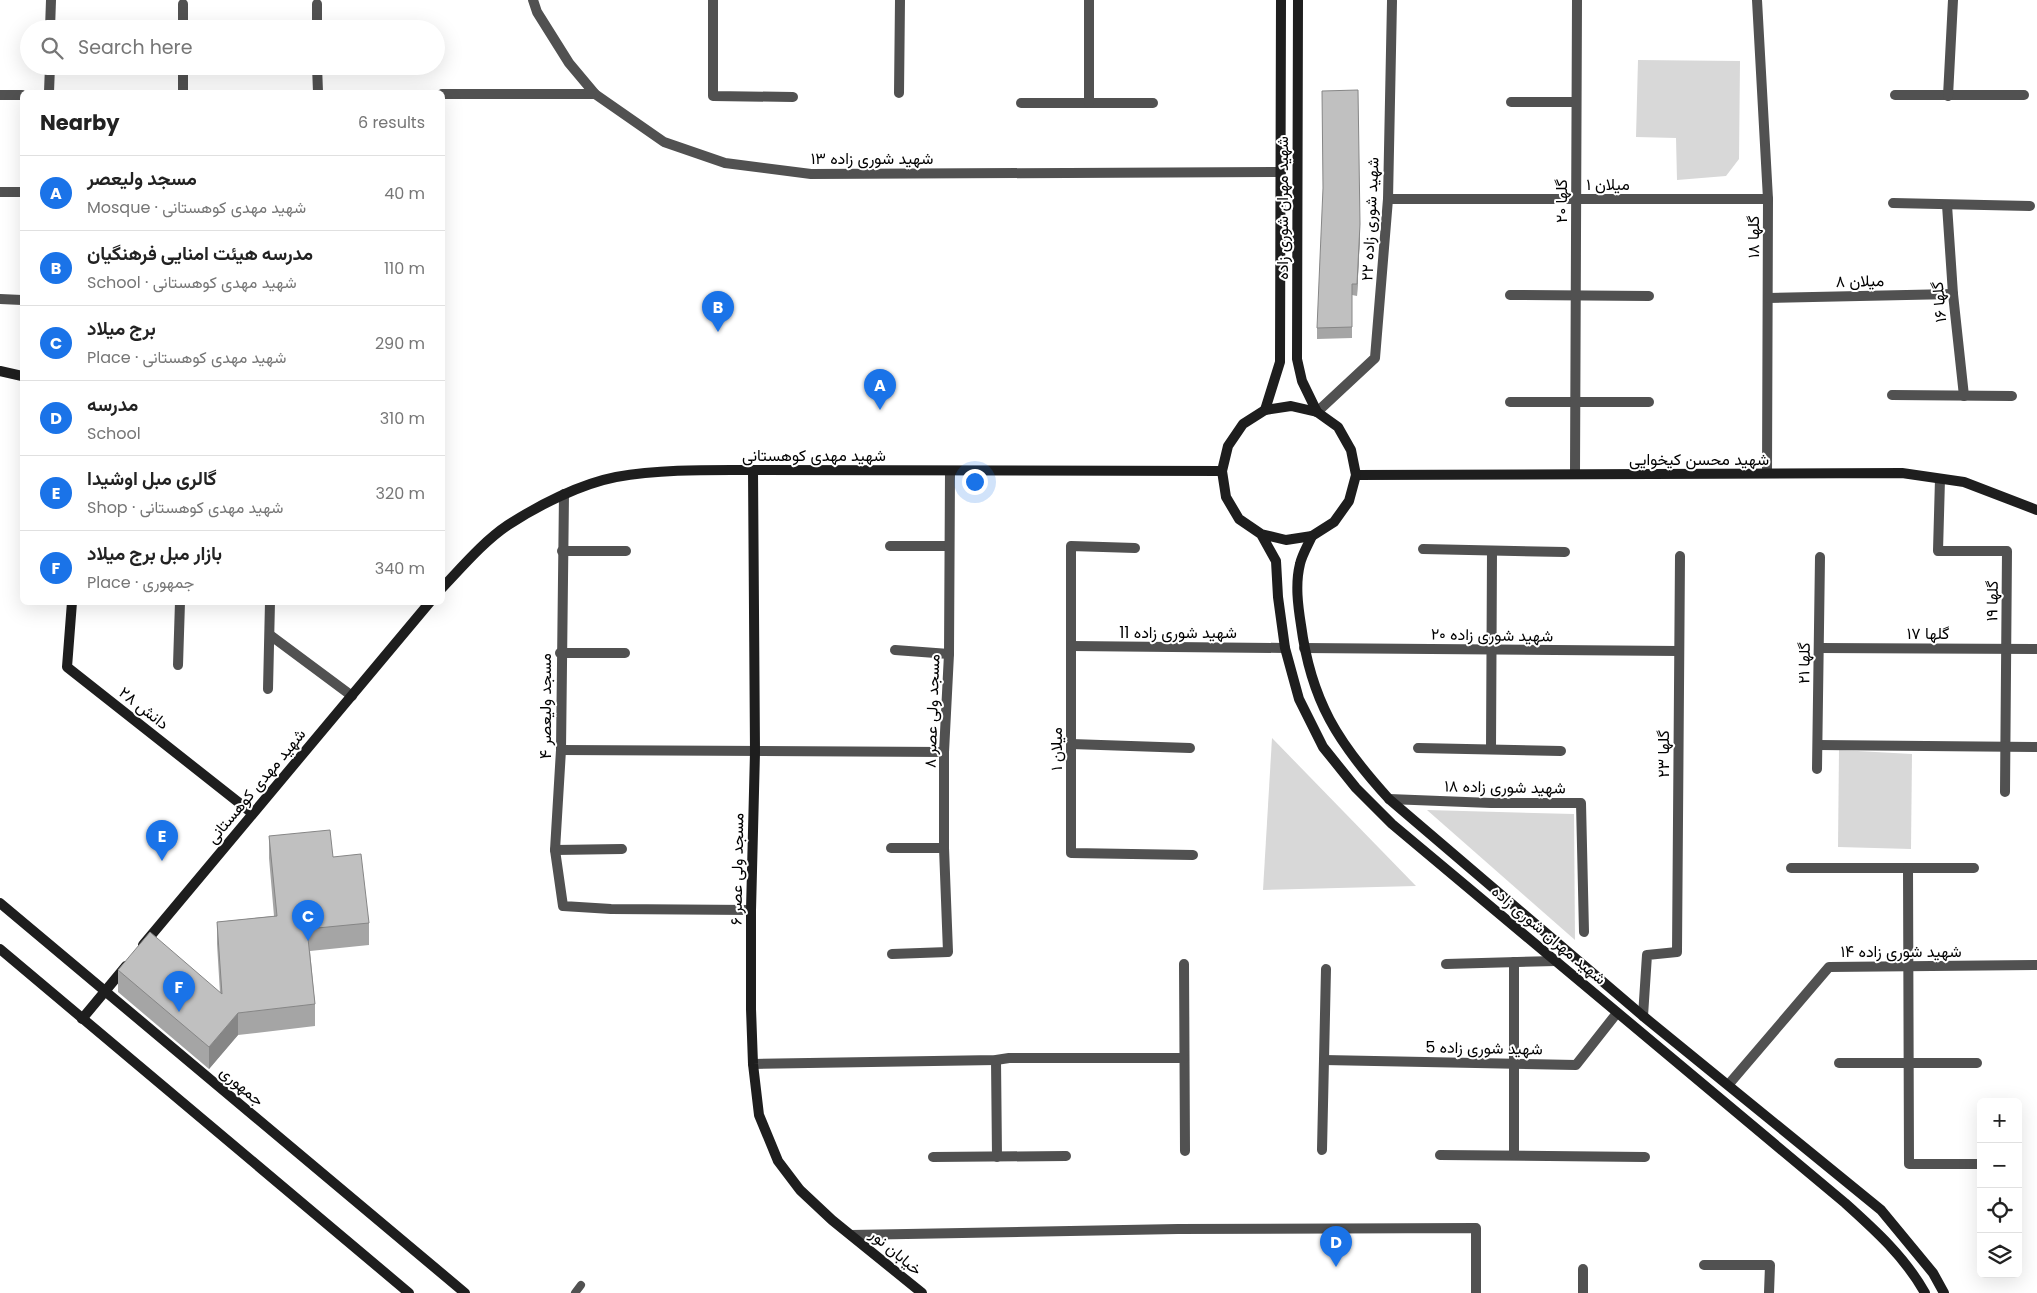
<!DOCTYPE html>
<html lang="en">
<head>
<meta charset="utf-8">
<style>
  body { margin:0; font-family:Poppins,Vazirmatn,sans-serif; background:#f2f2f2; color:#222 }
  .controls { position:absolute; right:15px; bottom:15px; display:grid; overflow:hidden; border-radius:8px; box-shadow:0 5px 20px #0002 }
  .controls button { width:45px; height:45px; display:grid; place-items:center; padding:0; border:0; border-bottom:1px solid #e0e0e0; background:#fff; color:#222; font:25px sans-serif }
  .you { position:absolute; left:974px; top:481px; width:18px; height:18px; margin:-12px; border:4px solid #fff; border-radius:50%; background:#1a73e8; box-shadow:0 0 0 8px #1a73e833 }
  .badge { display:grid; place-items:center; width:32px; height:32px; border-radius:50%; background:#1a73e8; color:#fff; font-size:16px; font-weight:700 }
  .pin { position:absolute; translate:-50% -41px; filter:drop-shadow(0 1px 2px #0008) }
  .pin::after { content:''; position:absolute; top:26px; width:18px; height:15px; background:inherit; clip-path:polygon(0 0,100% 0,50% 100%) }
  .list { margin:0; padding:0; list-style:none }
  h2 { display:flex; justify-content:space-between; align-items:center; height:65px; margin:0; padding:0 20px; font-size:21px }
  h2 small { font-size:16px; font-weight:400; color:#767676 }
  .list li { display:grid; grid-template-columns:32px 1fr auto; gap:15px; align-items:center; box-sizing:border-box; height:75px; padding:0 20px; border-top:1px solid #e0e0e0 }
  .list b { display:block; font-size:19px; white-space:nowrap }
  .list p { margin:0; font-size:16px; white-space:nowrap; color:#767676 }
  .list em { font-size:16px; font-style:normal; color:#767676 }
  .icon { flex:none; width:28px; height:28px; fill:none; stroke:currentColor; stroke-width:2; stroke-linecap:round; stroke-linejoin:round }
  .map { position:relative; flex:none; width:2037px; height:1293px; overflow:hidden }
  .search { position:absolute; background:#fff; box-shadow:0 5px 20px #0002; left:20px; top:20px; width:425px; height:55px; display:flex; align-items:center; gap:12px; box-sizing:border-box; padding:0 18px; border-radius:28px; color:#767676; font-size:19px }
  .panel { position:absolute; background:#fff; box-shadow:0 5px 20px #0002; left:20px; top:90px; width:425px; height:515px; border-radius:8px }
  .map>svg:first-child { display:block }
  .green { fill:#d8d8d8 }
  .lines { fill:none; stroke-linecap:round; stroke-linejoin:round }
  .lane { stroke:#515151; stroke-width:8 }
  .street { stroke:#515151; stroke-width:10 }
  .secondary { stroke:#1e1e1e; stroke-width:10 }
  .wall { fill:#a5a5a5 }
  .shaded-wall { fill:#868686 }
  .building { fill:#c0c0c0; stroke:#868686 }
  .labels { text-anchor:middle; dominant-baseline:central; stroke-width:4; stroke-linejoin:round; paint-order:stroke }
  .street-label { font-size:16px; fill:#000; stroke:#fff }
</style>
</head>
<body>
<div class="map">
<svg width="2037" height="1293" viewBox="0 0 2037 1293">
  <rect width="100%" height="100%" fill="#fff"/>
  <!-- green -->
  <g class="green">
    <path d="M1638,60l102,1 -1,98 -13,17 -49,4 -1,-42 -40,-1z"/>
    <path d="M1272,738l144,148 -153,4z"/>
    <path d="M1839,750l73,4 -1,95 -73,-2z"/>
    <path d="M1427,810l147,4 1,126z"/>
  </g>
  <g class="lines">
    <!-- lane -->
    <path class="lane" d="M575,1293l6,-8"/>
    <!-- street -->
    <g class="street">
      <path d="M533,0l4,12 32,51 26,31 69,48 61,21 86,11 470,-2"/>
      <path d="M713,0v96l80,1"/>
      <path d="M1757,0l11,199 -1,274"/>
      <path d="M317,4v25"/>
      <path d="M50,29l1,-29"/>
      <path d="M183,29v-25"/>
      <path d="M317,66l1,26"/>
      <path d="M49,92l1,-26"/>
      <path d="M183,92v-26"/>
      <path d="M899,93l1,-93"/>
      <path d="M442,94h153"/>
      <path d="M0,95h22"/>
      <path d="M1895,95h129"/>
      <path d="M1948,96l5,-96"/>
      <path d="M1511,102h65"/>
      <path d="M1021,103h132"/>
      <path d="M1089,103v-103"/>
      <path d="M0,192h22"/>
      <path d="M1388,199h380"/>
      <path d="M1893,203l137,3"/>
      <path d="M1947,205l6,89 11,102"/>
      <path d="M1510,295l139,1"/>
      <path d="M1768,298l185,-4"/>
      <path d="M0,299l22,1"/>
      <path d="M1892,395l120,1"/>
      <path d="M1510,402h139"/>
      <path d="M1317,412l58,-54 13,-159 4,-198"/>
      <path d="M1575,474l2,-474"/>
      <path d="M1940,479l-2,72h69l-2,241"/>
      <path d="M564,494l-3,256 -6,100 67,-1"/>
      <path d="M890,546h59"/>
      <path d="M1135,548l-64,-2v307l122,2"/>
      <path d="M1423,549l142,3"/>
      <path d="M562,551h64"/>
      <path d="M270,635l82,61"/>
      <path d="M1072,646l213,2"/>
      <path d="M1304,648l375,3"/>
      <path d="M1819,648l218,1"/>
      <path d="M895,650l54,4"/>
      <path d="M560,653h65"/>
      <path d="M178,665l2,-63"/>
      <path d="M268,689l2,-87"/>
      <path d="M1071,744l119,4"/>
      <path d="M1818,745l219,2"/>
      <path d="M1418,748l143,3"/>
      <path d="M1491,749l1,-198"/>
      <path d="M561,750l383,2"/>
      <path d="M1817,769l3,-212"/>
      <path d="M1389,799l102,4h90l3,129"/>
      <path d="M891,848h53"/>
      <path d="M555,850l8,56 48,3 140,1"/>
      <path d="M1791,868h183"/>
      <path d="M1908,868l1,296h68"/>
      <path d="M892,954l56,-2 -4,-104v-96l5,-98 1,-183"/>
      <path d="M1184,964l1,187"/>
      <path d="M1446,964l110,-3"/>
      <path d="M1643,1016l4,-61 30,-3 3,-396"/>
      <path d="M996,1060l1,97"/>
      <path d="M1324,1060l252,5 41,-52"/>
      <path d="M1839,1063h138"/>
      <path d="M753,1064l243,-4 13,-2h175"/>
      <path d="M1729,1084l100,-117 208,-2"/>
      <path d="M1322,1150l4,-181"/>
      <path d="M1440,1155l205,2"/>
      <path d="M1514,1155v-193"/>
      <path d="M933,1157l133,-1"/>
      <path d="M851,1235l327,-6 298,-1v65"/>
      <path d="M1704,1265h66l-1,28"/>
      <path d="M1583,1293v-24"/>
    </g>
    <!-- secondary -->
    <g class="secondary">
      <path d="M1298,0l-1,359 5,22 15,31"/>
      <path d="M0,371l22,5"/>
      <path d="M1265,410l15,-48 1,-362"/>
      <path d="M753,470l2,282 -4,158v99l2,55 6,51 19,46 22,29 32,30 90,73"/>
      <path d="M1356,475l546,-2 62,9 73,28"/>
      <path d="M1261,534l25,6 26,-4 22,-14 15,-21 7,-26 -5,-25 -13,-23 -21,-15 -26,-6 -26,4 -22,14 -15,22 -6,25 4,26 13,22 22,15 15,27 2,36 7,51 14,51 24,48 33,41 36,36 453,379c30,27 60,54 80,90"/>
      <path d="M1312,536c-4,9 -10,19 -12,28 -5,20 -2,42 1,61 10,76 37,118 88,174l254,217 238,194 52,63 11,20"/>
      <path d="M442,588c20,-21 42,-47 66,-63 31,-20 72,-41 108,-48 45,-8 92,-7 137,-7l469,1"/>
      <path d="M72,602l-5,65 185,146"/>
      <path d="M0,903l465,390"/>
      <path d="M143,945l287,-343"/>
      <path d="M0,949l409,344"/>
      <path d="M82,1019l44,-53"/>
    </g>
  </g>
  <!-- wall -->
  <g class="wall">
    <path d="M1360,235l-3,61 -5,-1v43l-35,1v-11z"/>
    <path d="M269,836l64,21 36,66v22l-59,6 5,53v22l-77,9 -29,34 -91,-77v-22l102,23 -3,-49v-22l57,-6 -5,-58z"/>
  </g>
  <!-- shaded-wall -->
  <g class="shaded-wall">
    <path d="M1360,224v11l-3,61v-12z"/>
    <path d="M238,1013v22l-29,34v-22z"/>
  </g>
  <!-- building -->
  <g class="building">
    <path d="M1358,90l2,134 -3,60h-5v43l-35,1 6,-140 -1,-97z"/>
    <path d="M330,830l3,27 28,-3 8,69 -62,6 8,75 -77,9 -29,34 -91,-77 32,-38 72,62 -5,-72 60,-6 -8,-80z"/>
  </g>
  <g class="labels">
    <!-- street labels -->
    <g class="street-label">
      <text x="872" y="158">شهید شوری زاده ۱۳</text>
      <text x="1608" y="184">میلان ۱</text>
      <text transform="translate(1561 201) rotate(-90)">گلها ۲۰</text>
      <text transform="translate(1282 208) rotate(-90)">شهید مهران شوری زاده</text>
      <text transform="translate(1370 219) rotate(-87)">شهید شوری زاده ۲۲</text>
      <text transform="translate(1753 237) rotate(-90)">گلها ۱۸</text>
      <text transform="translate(1860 281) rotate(-1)">میلان ۸</text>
      <text transform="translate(1939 302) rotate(-95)">گلها ۱۶</text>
      <text x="814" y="455">شهید مهدی کوهستانی</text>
      <text x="1699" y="459">شهید محسن کیخوایی</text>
      <text transform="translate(1992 601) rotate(-89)">گلها ۱۹</text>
      <text x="1178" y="632">شهید شوری زاده 11</text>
      <text x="1928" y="633">گلها ۱۷</text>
      <text transform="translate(1492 635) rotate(1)">شهید شوری زاده ۲۰</text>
      <text transform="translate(1804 663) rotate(-89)">گلها ۲۱</text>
      <text transform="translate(545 706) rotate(-90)">مسجد ولیعصر ۴</text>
      <text transform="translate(144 708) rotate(38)">دانش ۲۸</text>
      <text transform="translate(932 711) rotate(-88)">مسجد ولی عصر ۸</text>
      <text transform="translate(1056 749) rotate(-90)">میلان ۱</text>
      <text transform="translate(1663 754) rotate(-90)">گلها ۲۳</text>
      <text transform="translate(256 786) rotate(-50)">شهید مهدی کوهستانی</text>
      <text transform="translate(1505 787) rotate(1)">شهید شوری زاده ۱۸</text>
      <text transform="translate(737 869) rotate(-89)">مسجد ولی عصر ۶</text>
      <text transform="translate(1549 935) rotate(40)">شهید مهران شوری زاده</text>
      <text x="1901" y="951">شهید شوری زاده ۱۴</text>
      <text transform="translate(1484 1048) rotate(1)">شهید شوری زاده 5</text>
      <text transform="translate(242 1086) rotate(40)">جمهوری</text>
      <text transform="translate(896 1252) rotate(40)">خیابان نور</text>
    </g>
  </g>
</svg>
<div class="controls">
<button>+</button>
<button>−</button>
<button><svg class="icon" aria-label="locate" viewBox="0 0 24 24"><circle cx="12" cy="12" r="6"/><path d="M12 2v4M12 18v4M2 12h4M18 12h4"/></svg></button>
<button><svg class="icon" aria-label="layers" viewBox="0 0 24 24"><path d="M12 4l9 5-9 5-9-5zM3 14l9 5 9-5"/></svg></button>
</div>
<div class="you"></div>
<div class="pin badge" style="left:880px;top:410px">A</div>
<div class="pin badge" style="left:718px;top:332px">B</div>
<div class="pin badge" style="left:308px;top:941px">C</div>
<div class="pin badge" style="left:1336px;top:1267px">D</div>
<div class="pin badge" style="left:162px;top:861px">E</div>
<div class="pin badge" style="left:179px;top:1012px">F</div>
<div class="search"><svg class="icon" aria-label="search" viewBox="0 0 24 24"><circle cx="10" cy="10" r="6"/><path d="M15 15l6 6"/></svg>Search here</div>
<section class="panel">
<h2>Nearby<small>6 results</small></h2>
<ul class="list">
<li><span class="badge">A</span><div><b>مسجد ولیعصر</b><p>Mosque · شهید مهدی کوهستانی</p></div><em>40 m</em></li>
<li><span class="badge">B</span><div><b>مدرسه هیئت امنایی فرهنگیان</b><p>School · شهید مهدی کوهستانی</p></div><em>110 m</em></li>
<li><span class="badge">C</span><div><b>برج میلاد</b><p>Place · شهید مهدی کوهستانی</p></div><em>290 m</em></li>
<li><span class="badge">D</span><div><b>مدرسه</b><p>School</p></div><em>310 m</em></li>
<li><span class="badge">E</span><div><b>گالری مبل اوشیدا</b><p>Shop · شهید مهدی کوهستانی</p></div><em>320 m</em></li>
<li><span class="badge">F</span><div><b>بازار مبل برج میلاد</b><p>Place · جمهوری</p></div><em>340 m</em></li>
</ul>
</section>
</div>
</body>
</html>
